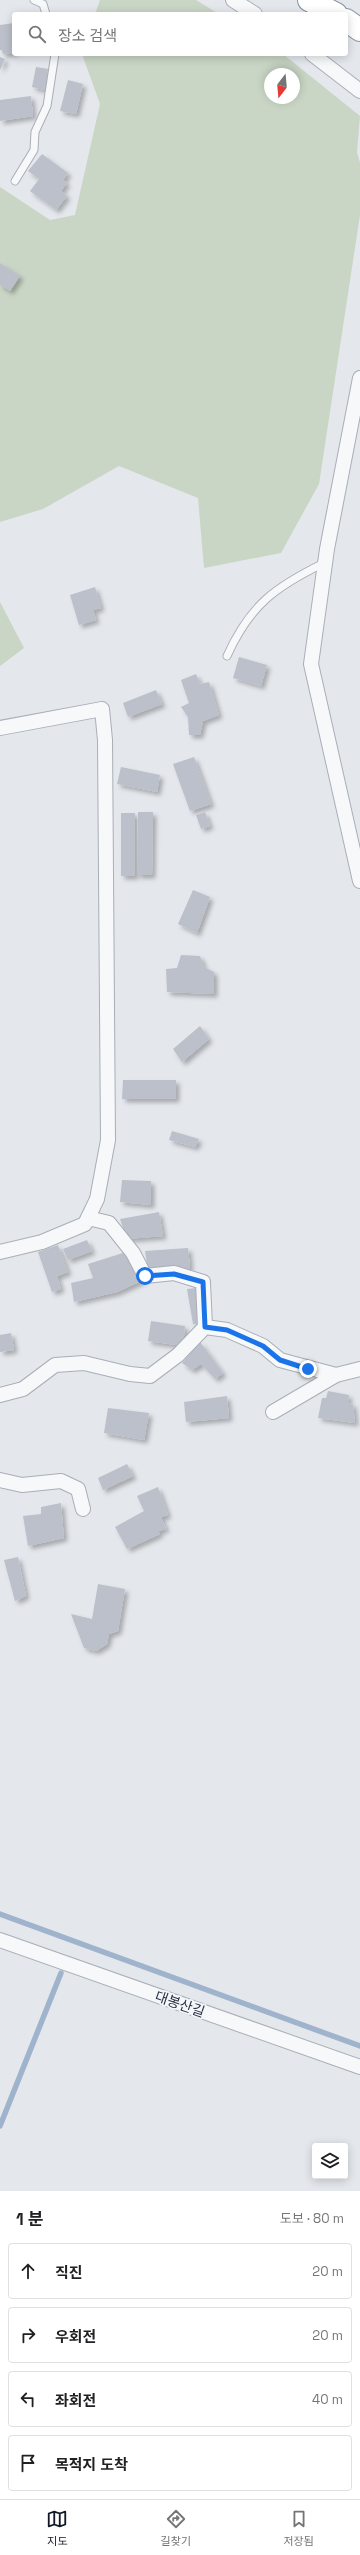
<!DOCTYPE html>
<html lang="ko">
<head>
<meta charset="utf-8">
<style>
  body { margin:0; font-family:"Space Grotesk","Noto Sans KR",sans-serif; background:#f6f6f6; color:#202124 }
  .controls { position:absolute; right:12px; bottom:12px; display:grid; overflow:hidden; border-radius:4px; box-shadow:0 2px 10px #0003 }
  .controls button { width:36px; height:36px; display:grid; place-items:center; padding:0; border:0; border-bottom:1px solid #e0e0e0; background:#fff; color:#202124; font:20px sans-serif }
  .compass { position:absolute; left:264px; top:68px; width:36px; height:36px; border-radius:50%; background:#fff; box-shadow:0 2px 10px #0003; rotate:196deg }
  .stop { position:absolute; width:12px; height:12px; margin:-9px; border:3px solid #1a73e8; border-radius:50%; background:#fff }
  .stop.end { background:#1a73e8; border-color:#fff; box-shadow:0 1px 4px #0008 }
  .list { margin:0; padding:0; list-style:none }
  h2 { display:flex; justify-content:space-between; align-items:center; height:52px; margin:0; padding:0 16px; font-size:17px }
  h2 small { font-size:13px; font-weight:400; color:#757577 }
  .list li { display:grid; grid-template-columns:26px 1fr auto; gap:12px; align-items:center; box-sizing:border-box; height:56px; margin:0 8px 8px; padding:0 8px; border:1px solid #e0e0e0; border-radius:4px }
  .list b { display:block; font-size:15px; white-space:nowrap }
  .list em { font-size:13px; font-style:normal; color:#757577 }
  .icon { flex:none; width:22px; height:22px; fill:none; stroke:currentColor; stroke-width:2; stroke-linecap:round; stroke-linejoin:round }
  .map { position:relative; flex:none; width:360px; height:2191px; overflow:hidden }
  .search { position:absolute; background:#fff; box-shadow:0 2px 10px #0003; left:12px; right:12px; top:12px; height:44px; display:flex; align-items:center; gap:10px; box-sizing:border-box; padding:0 14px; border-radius:4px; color:#757577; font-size:15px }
  .sheet { height:308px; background:#fff }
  nav { display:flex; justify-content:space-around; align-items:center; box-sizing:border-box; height:56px; border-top:1px solid #e0e0e0; background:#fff; font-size:11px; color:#757577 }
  nav a { display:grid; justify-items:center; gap:2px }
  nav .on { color:#111827 }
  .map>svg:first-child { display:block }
  .green { fill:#c9d6c5; fill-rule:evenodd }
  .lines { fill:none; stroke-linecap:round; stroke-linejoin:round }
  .stream { stroke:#9fb4cc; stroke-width:5.5 }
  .building { fill:#bbc0ca; filter:url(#shadow) }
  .service-casing { stroke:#a9aeb7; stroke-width:9 }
  .minor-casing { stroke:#a9aeb7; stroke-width:16 }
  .trunk-casing { stroke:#8b94a3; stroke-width:24 }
  .service { stroke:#f7f8fa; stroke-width:7 }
  .minor { stroke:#f7f8fa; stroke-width:14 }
  .trunk { stroke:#fff; stroke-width:22 }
  .route { stroke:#1a73e8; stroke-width:5 }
  .labels { text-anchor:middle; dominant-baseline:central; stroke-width:3.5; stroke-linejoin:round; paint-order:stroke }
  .street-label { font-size:14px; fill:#2b3445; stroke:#f4f6f9 }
</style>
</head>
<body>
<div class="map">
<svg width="360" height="2191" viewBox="0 0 360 2191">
  <defs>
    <filter id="shadow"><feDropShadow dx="3.5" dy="3.5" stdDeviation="2" flood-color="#0004"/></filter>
  </defs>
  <rect width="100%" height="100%" fill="#e4e7ec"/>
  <!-- green -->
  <g class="green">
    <path d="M100,0h96l23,14h-124z"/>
    <path d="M82,54h201l77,62 -3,36 3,11v52l-41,269 -38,69 -77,15 -6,-70 -79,-32 -76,43 -43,13v-335l50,33 25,-5 25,-111zM270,74h24v24h-24z"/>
    <path d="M0,602l24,46 -24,18z"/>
  </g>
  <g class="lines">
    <!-- stream -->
    <g class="stream">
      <path d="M0,1914l360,132"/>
      <path d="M0,2126l61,-153"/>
    </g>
  </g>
  <!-- building -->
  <g class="building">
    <path d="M14,23v30l-11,1 -1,-4h-2v-25z"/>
    <path d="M0,57l5,2 -5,11z"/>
    <path d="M36,67l12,2 -3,21 -13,-3z"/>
    <path d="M68,80l15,4 -7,30 -16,-3z"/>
    <path d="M31,96l2,20 -33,5v-21z"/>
    <path d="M42,154l26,19 -5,7 4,3 -6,8 6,5 -11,14 -26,-19 9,-12 -11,-8z"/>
    <path d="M0,263l20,13 -10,15 -10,-6z"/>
    <path d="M95,587l6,21 -8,2 3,10 -17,5 -9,-30z"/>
    <path d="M239,657l28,8 -6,21 -28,-8z"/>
    <path d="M196,674l4,10 9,-2 10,33 -16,6 -3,14h-11l-1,-18 -7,-10 8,-4 -8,-23z"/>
    <path d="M156,690l6,14 -34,13 -5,-14z"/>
    <path d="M194,757l17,47 -21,7 -17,-47z"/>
    <path d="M121,767l39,8 -3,17 -40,-8z"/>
    <path d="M138,812h15l-1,63h-15z"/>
    <path d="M205,812l5,14 -9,3 -5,-14z"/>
    <rect x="121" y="813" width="14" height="63"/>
    <path d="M193,890l17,7 -13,36 -19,-9z"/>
    <path d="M181,955l19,1 4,11 10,5v22l-47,-2 -1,-23 11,-1z"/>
    <path d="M200,1026l9,13 -27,23 -9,-13z"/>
    <path d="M123,1080h53v19h-54z"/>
    <path d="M172,1131l27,8 -4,8 -26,-7z"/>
    <path d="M122,1180l29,1v24l-31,-3z"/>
    <path d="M159,1212l4,24 -36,3 -7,-20z"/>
    <path d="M87,1240l5,11 -24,9 -5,-11z"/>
    <path d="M58,1245l10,27 -11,4 4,13 -9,3 -14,-40z"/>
    <path d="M188,1248l2,20 -42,2 -3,-19z"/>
    <path d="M126,1252l17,28 -26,12 -43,10 -3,-19 22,-5 -5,-14z"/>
    <path d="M196,1288l6,35 -9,1 -6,-35z"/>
    <path d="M151,1321l34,5 -2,20 -35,-5z"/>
    <path d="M11,1333l3,17 -14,2v-17z"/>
    <path d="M200,1342l23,31 -8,6 -14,-15 -9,6 -10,-7z"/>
    <path d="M328,1391l21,4 -1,8 5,1 2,19 -37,-5 4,-20h4z"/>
    <path d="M227,1396l2,22 -43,4 -2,-20z"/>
    <path d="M108,1408l41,5 -5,27 -40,-7z"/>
    <path d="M127,1464l6,12 -30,14 -5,-12z"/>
    <path d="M158,1487l10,28 -7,2 5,12 -8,2 2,3 -33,15 -12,-22 29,-16 -7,-15z"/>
    <path d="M61,1503l3,35 -36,8 -5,-30 18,-2v-7z"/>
    <path d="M18,1557l8,39 -11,5 -11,-41z"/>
    <path d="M98,1584l27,5 -7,42 -9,3 -2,10 -11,7 -12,-3 -13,-34 21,5z"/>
  </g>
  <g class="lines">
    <!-- service casing -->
    <g class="service-casing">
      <g id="service">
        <path d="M34,0l9,4 3,10"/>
        <path d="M15,181l19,-31 1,-18 12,-26 8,-52"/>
        <path d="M227,656c23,-51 48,-69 97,-93"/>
      </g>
    </g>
    <!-- minor casing -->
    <g class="minor-casing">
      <g id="minor">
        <path d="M233,0l22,14"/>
        <path d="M312,54l48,37"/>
        <path d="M360,378l-33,171 -16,115 49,217"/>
        <path d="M0,728l102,-19 3,31 3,400 -11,59 -12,25 -43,18 -42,10"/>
        <path d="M88,1218l21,5 24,30 12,23 29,-3 29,9 2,45"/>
        <path d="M0,1395l23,-6 32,-24 29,-2 46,11 20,2 28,-21 27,-28 22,3 36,16 17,14 56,15"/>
        <path d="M273,1412l63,-37 24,-6"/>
        <path d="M0,1480l22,5 39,-4 17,8 5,20"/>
        <path d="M0,1940l360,127"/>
      </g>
    </g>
    <!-- trunk casing -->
    <g class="trunk-casing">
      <g id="trunk">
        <path d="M309,0l27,14"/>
        <path d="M346,20l14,10"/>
      </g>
    </g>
    <!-- service -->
    <use href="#service" class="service"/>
    <!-- minor -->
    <use href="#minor" class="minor"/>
    <!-- trunk -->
    <use href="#trunk" class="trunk"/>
  </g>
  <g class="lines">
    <!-- route -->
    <path class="route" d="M145,1276l29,-2 29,8 2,45 22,3 36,16 17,14 28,9"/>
  </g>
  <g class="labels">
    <!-- street labels -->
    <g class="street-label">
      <text transform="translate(180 2004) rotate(19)">대봉산길</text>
    </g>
  </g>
</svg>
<div class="controls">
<button><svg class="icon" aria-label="layers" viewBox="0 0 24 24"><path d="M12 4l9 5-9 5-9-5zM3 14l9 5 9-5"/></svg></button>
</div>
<svg class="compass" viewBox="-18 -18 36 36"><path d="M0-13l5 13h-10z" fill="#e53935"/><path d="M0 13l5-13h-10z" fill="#757577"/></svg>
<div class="stop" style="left:145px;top:1276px"></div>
<div class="stop end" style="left:308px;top:1369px"></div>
<div class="search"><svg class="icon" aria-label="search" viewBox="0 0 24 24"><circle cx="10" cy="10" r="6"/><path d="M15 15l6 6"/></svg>장소 검색</div>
</div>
<section class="sheet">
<h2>1 분<small>도보 · 80 m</small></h2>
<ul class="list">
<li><svg class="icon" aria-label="ahead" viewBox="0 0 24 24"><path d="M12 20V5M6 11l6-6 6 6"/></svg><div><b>직진</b></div><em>20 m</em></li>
<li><svg class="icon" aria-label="right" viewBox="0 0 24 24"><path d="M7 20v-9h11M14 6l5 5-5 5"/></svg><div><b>우회전</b></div><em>20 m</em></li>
<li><svg class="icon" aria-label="left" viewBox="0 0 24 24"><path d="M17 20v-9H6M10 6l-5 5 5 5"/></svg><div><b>좌회전</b></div><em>40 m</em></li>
<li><svg class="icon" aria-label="arrive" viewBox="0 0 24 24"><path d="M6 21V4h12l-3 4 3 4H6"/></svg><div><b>목적지 도착</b></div></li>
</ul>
</section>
<nav>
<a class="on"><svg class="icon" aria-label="map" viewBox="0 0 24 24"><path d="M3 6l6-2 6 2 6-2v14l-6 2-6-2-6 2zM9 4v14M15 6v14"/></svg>지도</a>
<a><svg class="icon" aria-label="directions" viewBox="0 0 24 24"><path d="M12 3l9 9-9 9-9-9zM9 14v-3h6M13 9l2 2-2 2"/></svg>길찾기</a>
<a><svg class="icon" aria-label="saved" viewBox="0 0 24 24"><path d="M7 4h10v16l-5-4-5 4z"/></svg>저장됨</a>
</nav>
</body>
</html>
